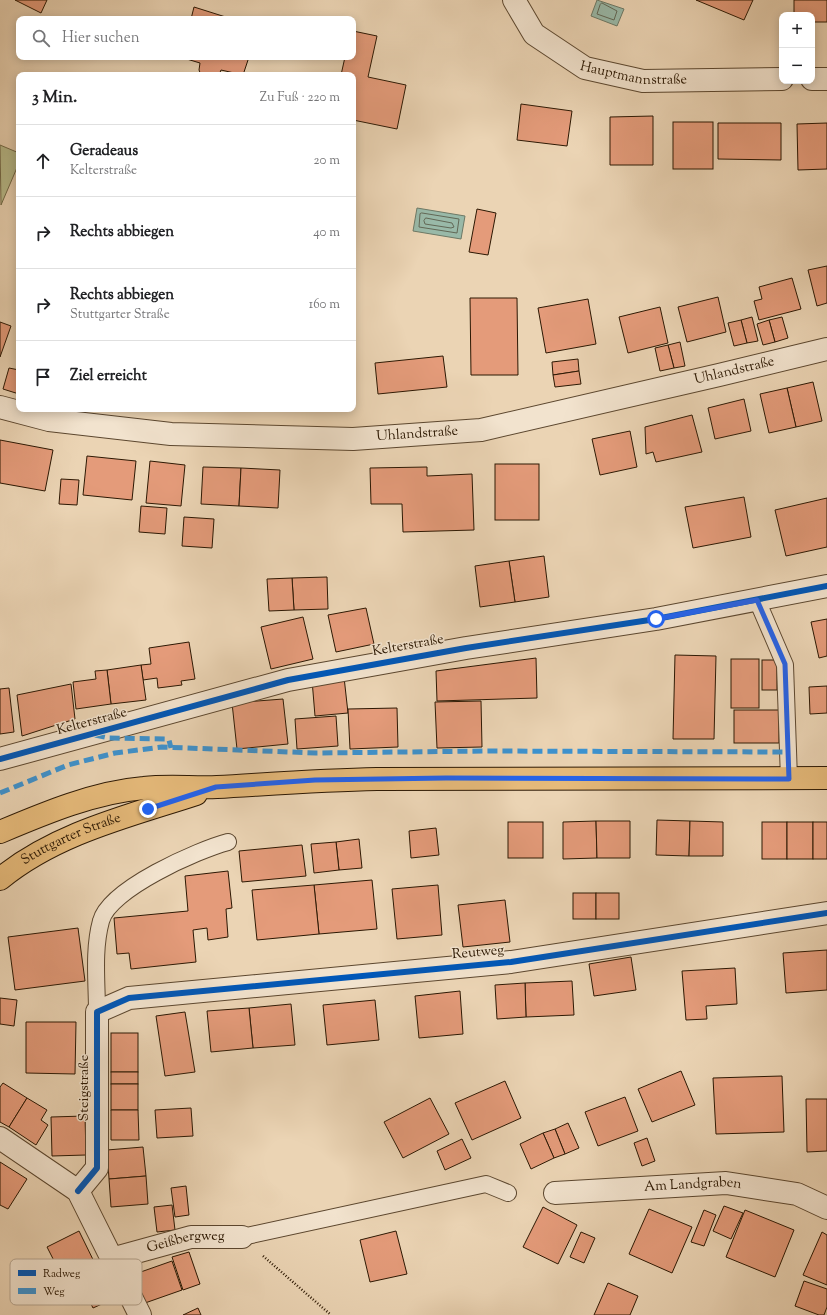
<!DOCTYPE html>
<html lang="de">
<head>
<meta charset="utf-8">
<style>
  body { margin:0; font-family:"Sorts Mill Goudy",serif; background:#f2f2f2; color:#202124 }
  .controls { position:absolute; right:12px; top:12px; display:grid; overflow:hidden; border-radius:8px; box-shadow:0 2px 10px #0003 }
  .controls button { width:36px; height:36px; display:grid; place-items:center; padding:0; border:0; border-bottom:1px solid #e0e0e0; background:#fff; color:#202124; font:20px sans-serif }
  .stop { position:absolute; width:12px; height:12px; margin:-9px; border:3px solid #2563eb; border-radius:50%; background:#fff }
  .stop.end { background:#2563eb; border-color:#fff; box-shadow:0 1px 4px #0008 }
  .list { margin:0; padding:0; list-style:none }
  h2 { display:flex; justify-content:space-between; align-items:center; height:52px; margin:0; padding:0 16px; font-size:17px }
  h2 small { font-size:13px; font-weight:400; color:#757577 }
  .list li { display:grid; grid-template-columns:26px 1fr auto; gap:12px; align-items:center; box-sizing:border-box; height:72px; padding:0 16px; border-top:1px solid #e0e0e0 }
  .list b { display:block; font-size:15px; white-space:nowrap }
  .list p { margin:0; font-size:13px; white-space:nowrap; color:#757577 }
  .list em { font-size:13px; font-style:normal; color:#757577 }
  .icon { flex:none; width:22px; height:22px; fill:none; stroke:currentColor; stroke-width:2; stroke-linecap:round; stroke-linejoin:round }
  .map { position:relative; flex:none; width:827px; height:1315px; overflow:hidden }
  .search { position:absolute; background:#fff; box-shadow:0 2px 10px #0003; left:16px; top:16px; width:340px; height:44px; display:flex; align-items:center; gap:10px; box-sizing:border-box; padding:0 14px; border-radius:8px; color:#757577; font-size:15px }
  .panel { position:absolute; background:#fff; box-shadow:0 2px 10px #0003; left:16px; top:72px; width:340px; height:340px; border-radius:8px }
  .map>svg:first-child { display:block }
  .green { fill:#b8bc8c; stroke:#726a48 }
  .water { fill:#99b9a8; stroke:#6d7966 }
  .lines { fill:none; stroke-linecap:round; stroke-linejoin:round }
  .shore { stroke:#626856; stroke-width:1 }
  .building { fill:#e49b7a; stroke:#2c1803 }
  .service-casing { stroke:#5c472f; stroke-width:18 }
  .minor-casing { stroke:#5c472f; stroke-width:24 }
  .primary-casing { stroke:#2c1803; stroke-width:24 }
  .path { stroke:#2c1803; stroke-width:2.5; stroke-dasharray:1 2; stroke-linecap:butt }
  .service { stroke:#f2e3ce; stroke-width:16 }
  .minor { stroke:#f2e3ce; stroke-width:22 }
  .primary { stroke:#e6ba7a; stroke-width:22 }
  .quiet { stroke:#3c93d1; stroke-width:5; stroke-dasharray:10 5; stroke-linecap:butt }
  .cycleway-casing { stroke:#f2e3ce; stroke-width:8 }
  .cycleway { stroke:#0057b8; stroke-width:6 }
  .route { stroke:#2563eb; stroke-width:5 }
  .labels { text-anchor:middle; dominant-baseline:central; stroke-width:3; stroke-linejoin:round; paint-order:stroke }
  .street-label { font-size:14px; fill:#2c1803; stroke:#f2e3ce }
  .key { fill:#f2e3ce; stroke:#b7a691; stroke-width:1 }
  .key-label { font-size:11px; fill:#2c1803 }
</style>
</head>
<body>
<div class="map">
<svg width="827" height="1315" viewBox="0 0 827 1315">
  <rect width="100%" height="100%" fill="#ebd4b4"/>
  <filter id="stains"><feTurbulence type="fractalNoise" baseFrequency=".005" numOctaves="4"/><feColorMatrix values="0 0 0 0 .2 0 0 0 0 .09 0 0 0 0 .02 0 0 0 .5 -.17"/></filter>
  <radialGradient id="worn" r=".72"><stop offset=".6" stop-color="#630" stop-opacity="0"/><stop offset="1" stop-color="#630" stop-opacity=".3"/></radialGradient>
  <!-- green -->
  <path class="green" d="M0,145l19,8v10l-18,42z"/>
  <!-- water -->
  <g class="water">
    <path d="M597,0l27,9 -7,17 -26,-10z"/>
    <path d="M417,208l48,8 -4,23 -48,-8z"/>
  </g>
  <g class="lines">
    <!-- shore -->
    <g class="shore">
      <path d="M602,3l15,8 -3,9 -17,-6 3,-9z"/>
      <path d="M422,213l37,6 -2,14 -38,-6 1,-13z"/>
      <path d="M426,218l26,5 2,4 -3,1 -26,-4 -1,-3z"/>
    </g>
  </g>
  <!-- building -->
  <g class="building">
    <path d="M15,0h32l-6,13z"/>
    <path d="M696,0h57l-9,20z"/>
    <path d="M794,0h33v22h-15v-7h-18z"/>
    <path d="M194,7l38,12h-41z"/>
    <path d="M353,31l24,5 -9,41 38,8 -9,44 -44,-9v-45h-12l4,-18h8z"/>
    <path d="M180,57h69l-6,18 -22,-5 -2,5h-18l-2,-5 1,-7z"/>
    <path d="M521,104l51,7 -5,35 -50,-6z"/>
    <path d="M653,116v49h-43v-48z"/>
    <rect x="673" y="122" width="40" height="47"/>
    <path d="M718,123h63v37l-63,-1z"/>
    <path d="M827,123v46l-29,1 -1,-46z"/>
    <path d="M477,209l19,4 -8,42 -19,-3z"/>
    <path d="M827,266v37l-10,3 -9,-36z"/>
    <path d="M792,278l9,31 -42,11 -5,-19 8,-2 -3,-12z"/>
    <path d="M718,297l8,35 -39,10 -9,-35z"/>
    <path d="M470,298h47l1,77h-47z"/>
    <path d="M588,299l8,45 -50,9 -8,-45z"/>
    <path d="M660,307l8,36 -40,10 -9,-36z"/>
    <path d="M752,317l6,24 -11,2 -6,-23z"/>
    <path d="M782,317l6,21 -13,4 -6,-22z"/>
    <path d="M741,320l6,23 -13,3 -6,-23z"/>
    <path d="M769,320l6,22 -12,3 -6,-21z"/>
    <path d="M0,322l11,4 -11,31z"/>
    <path d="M680,342l5,24 -11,2 -6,-23z"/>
    <path d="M668,345l6,23 -14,3 -5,-23z"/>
    <path d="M443,356l4,31 -69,7 -3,-31z"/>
    <path d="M578,359l1,12 -26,4 -1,-13z"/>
    <path d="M9,368l10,2v24l-16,-5z"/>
    <path d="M579,371l2,13 -26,3 -2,-12z"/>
    <path d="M813,382l9,39 -26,6 -9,-39z"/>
    <path d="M787,388l9,39 -27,6 -9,-39z"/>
    <path d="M744,399l7,32 -36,8 -7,-31z"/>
    <path d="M692,415l10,37 -46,10 -3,-10 -7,2 -1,-27z"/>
    <path d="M630,431l7,36 -37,8 -8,-36z"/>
    <path d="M0,440l53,10 -8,41 -45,-8z"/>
    <path d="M87,456l49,5 -4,39 -49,-5z"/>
    <path d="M150,461l35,4 -4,41 -35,-3z"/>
    <rect x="495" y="464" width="44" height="56"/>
    <path d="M203,467l38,1 -2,38 -38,-2z"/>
    <path d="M427,467v9l45,-2 2,56 -71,2 -1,-28h-31l-1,-36z"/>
    <path d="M241,468l39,2 -2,38 -39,-2z"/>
    <path d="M61,479l18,1 -2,25 -18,-1z"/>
    <path d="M744,497l7,40 -58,11 -8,-41z"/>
    <path d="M827,498v49l-41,9 -11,-46z"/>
    <path d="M141,506l26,2 -2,26 -26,-2z"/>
    <path d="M184,517l30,2 -2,29 -30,-2z"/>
    <path d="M544,556l5,41 -34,5 -6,-41z"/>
    <path d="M509,561l6,41 -35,5 -5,-41z"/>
    <path d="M327,577l1,32 -34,1 -2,-32z"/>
    <path d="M292,578l2,32 -25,1 -2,-32z"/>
    <path d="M366,608l8,36 -38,8 -8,-37z"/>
    <path d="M303,617l10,42 -42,10 -10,-42z"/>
    <path d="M827,619v37l-8,2 -8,-36z"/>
    <path d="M189,642l6,37 -14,2 1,4 -24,3 -1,-10 -14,2 -2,-15 10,-1 -2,-16z"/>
    <path d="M675,655l41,1 -2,83h-41z"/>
    <path d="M536,658l1,40 -100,3 -1,-30z"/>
    <rect x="731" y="659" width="28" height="49"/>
    <rect x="762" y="660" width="15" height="30"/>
    <path d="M141,665l5,35 -35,4 -4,-34z"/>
    <path d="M107,670l4,34 -35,5 -3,-27 23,-3 -1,-8z"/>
    <path d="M344,677l4,36 -33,3 -3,-36z"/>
    <path d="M71,684l4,35 -53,17 -5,-41z"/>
    <path d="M827,686v27l-17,1 -1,-27z"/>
    <path d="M9,688l5,44 -14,2v-45z"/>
    <path d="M283,699l5,45 -51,5 -5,-46z"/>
    <path d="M481,701l1,46 -45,1 -2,-46z"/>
    <path d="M397,708l1,39 -48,2 -2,-40z"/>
    <rect x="734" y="710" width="45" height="33"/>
    <path d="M336,716l2,30 -41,3 -2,-30z"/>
    <path d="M657,820l33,1 -1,35 -33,-1z"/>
    <path d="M596,821l1,37 -34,1v-37z"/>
    <path d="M596,821h34v37h-33z"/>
    <path d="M690,821l33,1v34h-34z"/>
    <rect x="508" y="822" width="35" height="36"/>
    <rect x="762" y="822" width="25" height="37"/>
    <rect x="787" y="822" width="26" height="37"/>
    <rect x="813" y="822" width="14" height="37"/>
    <path d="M436,828l3,27 -28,3 -2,-27z"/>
    <path d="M359,839l3,29 -23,2 -3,-28z"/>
    <path d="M336,842l3,28 -25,3 -3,-29z"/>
    <path d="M302,845l4,31 -64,6 -3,-31z"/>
    <path d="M228,871l4,37 -6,1 2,28 -20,3 -1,-12 -14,2 3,32 -65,7 -2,-16 -12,1 -3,-36 74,-7 -3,-35z"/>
    <path d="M372,880l5,49 -58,5 -5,-49z"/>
    <path d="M314,885l5,49 -62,6 -5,-50z"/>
    <path d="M438,885l4,50 -45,4 -5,-50z"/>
    <rect x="573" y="893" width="23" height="26"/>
    <rect x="596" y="893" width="23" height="26"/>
    <path d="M505,900l5,42 -47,5 -5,-42z"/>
    <path d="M78,928l7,53 -70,9 -7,-53z"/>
    <path d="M827,950v40l-41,3 -3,-40z"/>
    <path d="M631,957l5,33 -42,6 -5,-32z"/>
    <path d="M735,968l2,36 -31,2 1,13 -21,1 -4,-49z"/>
    <path d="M572,981l2,34 -48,2 -1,-34z"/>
    <path d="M525,983l1,34 -29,2 -2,-34z"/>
    <path d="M460,991l3,43 -44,4 -4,-42z"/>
    <path d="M0,998l17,2 -3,26 -14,-2z"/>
    <path d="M375,1000l4,40 -52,5 -4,-40z"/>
    <path d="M291,1004l4,41 -42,3 -4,-40z"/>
    <path d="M249,1008l4,40 -42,4 -4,-41z"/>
    <path d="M185,1012l10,60 -30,4 -9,-60z"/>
    <path d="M26,1022h50l-1,52 -49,-1z"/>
    <rect x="111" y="1033" width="27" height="39"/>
    <path d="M681,1071l14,34 -43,17 -14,-33z"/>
    <rect x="111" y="1072" width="27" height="12"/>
    <path d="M782,1076l2,56 -68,2 -3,-56z"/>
    <path d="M505,1081l16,37 -49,22 -17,-37z"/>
    <path d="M3,1083l24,15 -18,29 -9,-5v-35z"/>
    <rect x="111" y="1084" width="27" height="26"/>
    <path d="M625,1097l13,34 -40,15 -13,-34z"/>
    <path d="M27,1098l20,12 -6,10 7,5 -12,20 -27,-18z"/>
    <path d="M430,1098l19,36 -46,24 -19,-36z"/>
    <path d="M806,1099h21v52l-20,1z"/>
    <path d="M191,1108l2,28 -36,2 -2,-28z"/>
    <path d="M111,1110h27l1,30h-28z"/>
    <path d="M85,1116l1,39 -34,1 -1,-39z"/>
    <path d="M568,1123l11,25 -14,6 -10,-25z"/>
    <path d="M555,1129l10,25 -11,4 -11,-25z"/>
    <path d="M543,1133l11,25 -23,11 -11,-25z"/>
    <path d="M647,1138l8,23 -13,5 -8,-23z"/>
    <path d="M462,1139l9,19 -26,12 -8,-19z"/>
    <path d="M143,1147l3,29 -37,3 -2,-29z"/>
    <path d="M0,1162l27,17 -19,30 -8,-4z"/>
    <path d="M146,1176l2,28 -37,3 -2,-28z"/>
    <path d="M186,1186l3,29 -14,2 -4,-29z"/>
    <path d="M172,1205l3,25 -18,2 -3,-25z"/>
    <path d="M724,1206l19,7 -12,26 -18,-8z"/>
    <path d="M543,1207l34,18 -19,39 -35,-17z"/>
    <path d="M649,1209l43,18 -20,46 -43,-19z"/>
    <path d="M704,1210l12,5 -12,31 -13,-4z"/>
    <path d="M745,1210l49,20 -19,47 -49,-20z"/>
    <path d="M79,1231l25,51 -31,16 -26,-51z"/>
    <path d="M396,1231l11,43 -37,8 -10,-42z"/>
    <path d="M581,1232l14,6 -11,25 -14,-6z"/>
    <path d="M822,1232l5,3v50l-24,-10z"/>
    <path d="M189,1252l11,32 -17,6 -11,-33z"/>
    <path d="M172,1261l10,29 -37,13 -10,-29z"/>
    <path d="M804,1281l23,8v18l-3,8h-5l-24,-9z"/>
    <path d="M104,1282l9,17 -20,9 -8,-16z"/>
    <path d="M608,1283l30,13 -8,19h-36z"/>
    <path d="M198,1308l3,7h-18z"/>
  </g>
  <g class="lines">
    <!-- service casing -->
    <g class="service-casing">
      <g id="service">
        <path d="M757,600l28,65 4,114"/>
        <path d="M97,1012c0,-29 -4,-62 4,-91 8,-32 97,-71 127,-79"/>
        <path d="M242,1237l244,-53 22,9"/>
      </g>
    </g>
    <!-- minor casing -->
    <g class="minor-casing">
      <g id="minor">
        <path id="s1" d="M514,0l20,34 51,34 58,13 139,-2"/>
        <path d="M812,79h15"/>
        <path id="s2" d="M0,407l49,13 122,14 182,5 128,-9 238,-55 108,-26"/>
        <path d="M0,759l288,-79 178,-32 190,-29 171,-33"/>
        <path d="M0,1138l78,53 62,124"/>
        <path d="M78,1191l19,-23v-156l32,-14 382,-36 316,-49"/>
        <path id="s3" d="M555,1193l171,-10 71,11 30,14"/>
        <path id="s4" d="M111,1259l80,-22h51"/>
      </g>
    </g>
    <!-- primary casing -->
    <g class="primary-casing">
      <g id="primary">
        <path d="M0,832c45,-19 95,-40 144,-44 24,-3 49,0 73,-1 53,-3 106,-7 160,-8l450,-1"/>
        <path id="s5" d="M0,879c56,-46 129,-63 196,-85"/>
      </g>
    </g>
    <!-- path -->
    <path class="path" d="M263,1256l68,59"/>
    <!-- service -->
    <use href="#service" class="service"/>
    <!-- minor -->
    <use href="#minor" class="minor"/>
    <!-- primary -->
    <use href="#primary" class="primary"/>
    <!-- quiet -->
    <g class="quiet">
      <path d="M95,735l14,3 56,1 4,1 2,8"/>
      <path d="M0,793l68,-28 47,-12 47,-6 154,6 173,-2 299,1"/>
    </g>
    <!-- cycleway casing -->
    <g class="cycleway-casing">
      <g id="cycleway">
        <path d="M0,759l288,-79 178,-32 190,-29 171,-33"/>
        <path d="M78,1191l19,-23v-156l32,-14 382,-36 316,-49"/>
      </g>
    </g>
    <!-- cycleway -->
    <use href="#cycleway" class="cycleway"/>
  </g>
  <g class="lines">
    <!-- route -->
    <path class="route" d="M148,809l68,-22 99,-7 131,-2 343,1 -4,-115 -28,-64 -101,19"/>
  </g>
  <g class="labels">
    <!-- street labels -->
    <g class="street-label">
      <text stroke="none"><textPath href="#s1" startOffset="150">Hauptmannstraße</textPath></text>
      <text stroke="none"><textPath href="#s2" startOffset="744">Uhlandstraße</textPath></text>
      <text stroke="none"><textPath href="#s2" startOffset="420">Uhlandstraße</textPath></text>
      <text transform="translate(408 646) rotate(-10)">Kelterstraße</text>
      <text transform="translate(92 722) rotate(-15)">Kelterstraße</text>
      <text stroke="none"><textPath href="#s5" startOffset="82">Stuttgarter Straße</textPath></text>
      <text transform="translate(478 953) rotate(-5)">Reutweg</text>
      <text transform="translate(85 1088) rotate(-90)">Steigstraße</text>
      <text stroke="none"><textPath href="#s3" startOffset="138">Am Landgraben</textPath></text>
      <text stroke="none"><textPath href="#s4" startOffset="77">Geißbergweg</textPath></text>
    </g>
  </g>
  <!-- legend -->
  <rect x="10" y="1259" width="132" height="46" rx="6" class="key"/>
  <rect x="18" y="1270" width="18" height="6" fill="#0057b8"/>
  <rect x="18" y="1288" width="18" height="6" fill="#3c93d1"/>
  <g class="key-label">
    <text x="43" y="1277">Radweg</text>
    <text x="43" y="1295">Weg</text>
  </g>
  <rect width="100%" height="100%" filter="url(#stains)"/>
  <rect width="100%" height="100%" fill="url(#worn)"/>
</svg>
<div class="controls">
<button>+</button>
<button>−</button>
</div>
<div class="stop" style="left:656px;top:619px"></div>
<div class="stop end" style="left:148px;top:809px"></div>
<div class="search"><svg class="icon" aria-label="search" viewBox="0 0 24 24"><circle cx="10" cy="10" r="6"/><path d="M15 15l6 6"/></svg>Hier suchen</div>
<section class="panel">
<h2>3 Min.<small>Zu Fuß · 220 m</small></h2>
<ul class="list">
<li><svg class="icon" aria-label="ahead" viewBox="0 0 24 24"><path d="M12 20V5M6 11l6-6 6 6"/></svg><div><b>Geradeaus</b><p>Kelterstraße</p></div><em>20 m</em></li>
<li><svg class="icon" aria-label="right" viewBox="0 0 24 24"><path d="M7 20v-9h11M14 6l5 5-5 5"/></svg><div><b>Rechts abbiegen</b></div><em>40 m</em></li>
<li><svg class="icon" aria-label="right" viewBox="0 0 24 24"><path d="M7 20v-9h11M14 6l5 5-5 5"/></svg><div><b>Rechts abbiegen</b><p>Stuttgarter Straße</p></div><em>160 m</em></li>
<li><svg class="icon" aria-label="arrive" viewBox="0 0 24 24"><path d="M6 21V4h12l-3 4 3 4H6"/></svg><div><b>Ziel erreicht</b></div></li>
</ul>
</section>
</div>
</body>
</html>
